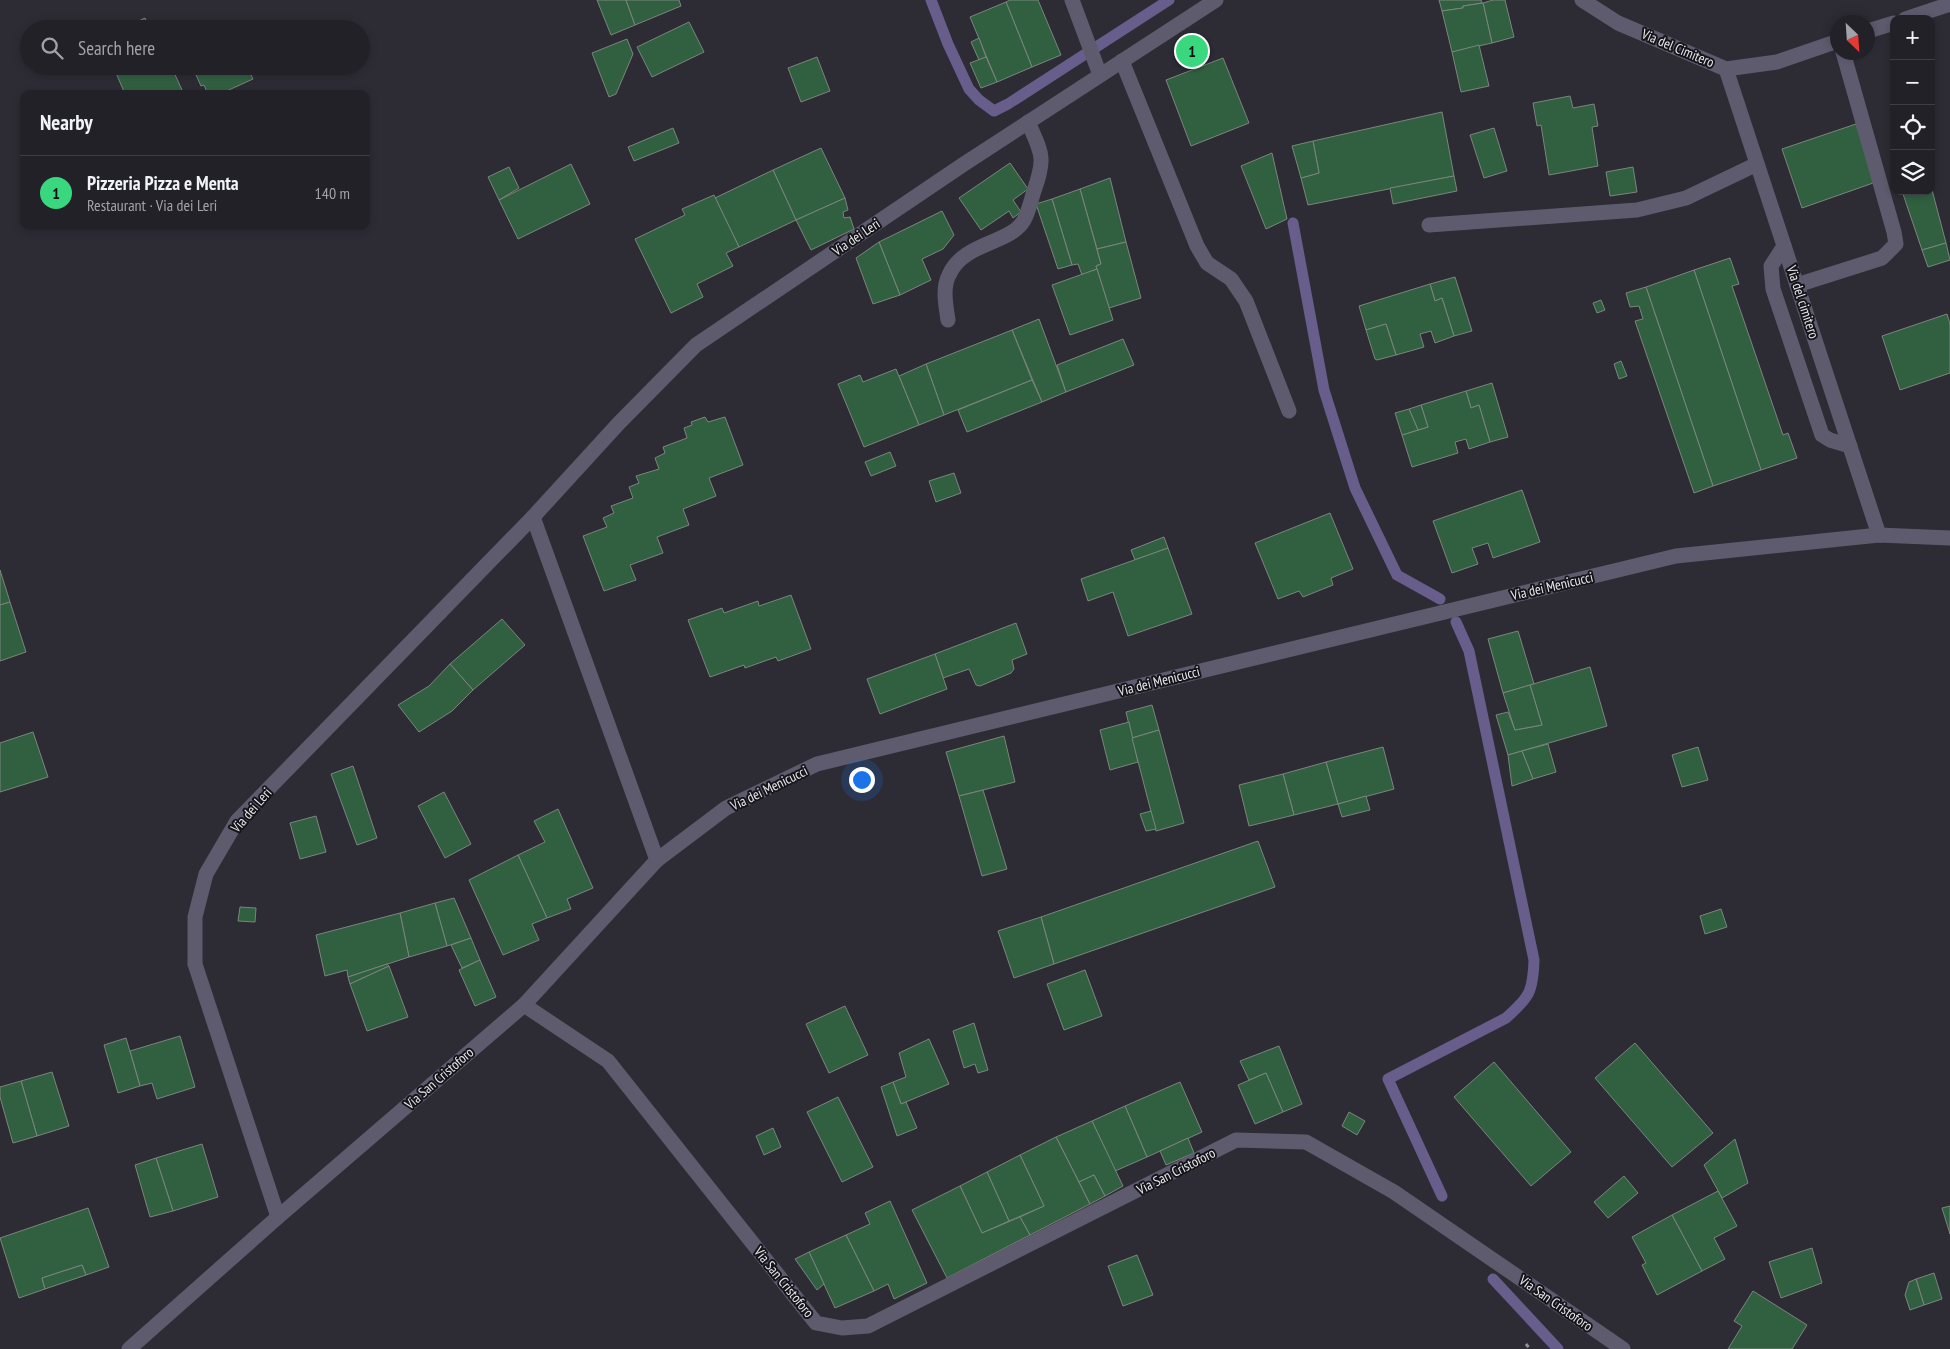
<!DOCTYPE html>
<html lang="en">
<head>
<meta charset="utf-8">
<style>
  body { margin:0; font-family:"PT Sans Narrow",sans-serif; background:#2e2e34; color:#f1f3f6 }
  .controls { position:absolute; right:15px; top:15px; display:grid; overflow:hidden; border-radius:10px; box-shadow:0 2px 8px #0003 }
  .controls button { width:45px; height:45px; display:grid; place-items:center; padding:0; border:0; border-bottom:1px solid #3f3e45; background:#222128; color:#f1f3f6; font:25px sans-serif }
  .compass { position:absolute; left:1830px; top:15px; width:45px; height:45px; border-radius:50%; background:#222128; box-shadow:0 2px 8px #0003; rotate:155deg }
  .you { position:absolute; left:861px; top:779px; width:18px; height:18px; margin:-12px; border:4px solid #fff; border-radius:50%; background:#1a73e8; box-shadow:0 0 0 8px #1a73e833 }
  .badge { display:grid; place-items:center; width:32px; height:32px; border-radius:50%; background:#39d87f; color:#111; font-size:16px; font-weight:700 }
  .pin { position:absolute; translate:-50% -50%; border:2px solid #fff; box-shadow:0 1px 5px #0006 }
  .list { margin:0; padding:0; list-style:none }
  h2 { display:flex; justify-content:space-between; align-items:center; height:65px; margin:0; padding:0 20px; font-size:21px }
  h2 small { font-size:16px; font-weight:400; color:#a2a3a8 }
  .list li { display:grid; grid-template-columns:32px 1fr auto; gap:15px; align-items:center; box-sizing:border-box; height:75px; padding:0 20px; border-top:1px solid #3f3e45 }
  .list b { display:block; font-size:19px; white-space:nowrap }
  .list p { margin:0; font-size:16px; white-space:nowrap; color:#a2a3a8 }
  .list em { font-size:16px; font-style:normal; color:#a2a3a8 }
  .icon { flex:none; width:28px; height:28px; fill:none; stroke:currentColor; stroke-width:2; stroke-linecap:round; stroke-linejoin:round }
  .map { position:relative; flex:none; width:1950px; height:1349px; overflow:hidden }
  .search { position:absolute; background:#222128; box-shadow:0 2px 8px #0003; left:20px; top:20px; width:350px; height:55px; display:flex; align-items:center; gap:12px; box-sizing:border-box; padding:0 18px; border-radius:28px; color:#a2a3a8; font-size:19px }
  .panel { position:absolute; background:#222128; box-shadow:0 2px 8px #0003; left:20px; top:90px; width:350px; height:140px; border-radius:10px }
  .map>svg:first-child { display:block }
  .lines { fill:none; stroke-linecap:round; stroke-linejoin:round }
  .stream { stroke:#675e8c; stroke-width:11 }
  .building { fill:#316041; stroke:#7b857d }
  .path { stroke:#929199; stroke-width:3; stroke-dasharray:4 4; stroke-linecap:butt }
  .lane { stroke:#5e5b6f; stroke-width:15 }
  .street { stroke:#5e5b6f; stroke-width:15 }
  .labels { text-anchor:middle; dominant-baseline:central; stroke-width:4; stroke-linejoin:round; paint-order:stroke }
  .street-label { font-size:14px; fill:#e9e8ef; stroke:#151519 }
</style>
</head>
<body>
<div class="map">
<svg width="1950" height="1349" viewBox="0 0 1950 1349">
  <rect width="100%" height="100%" fill="#2d2c35"/>
  <g class="lines">
    <!-- stream -->
    <g class="stream">
      <path d="M931,0l17,44 21,45 10,11 15,11 14,-7 161,-104"/>
      <path d="M1293,223l31,167 31,98 42,87 43,24"/>
      <path d="M1442,1196l-54,-117 118,-61c24,-21 27,-27 28,-58l-65,-309 -13,-29"/>
      <path d="M1493,1279l65,70"/>
    </g>
  </g>
  <!-- building -->
  <g class="building">
    <path d="M597,0h29l9,25 -24,10z"/>
    <path d="M626,0h53l2,6 -46,19z"/>
    <path d="M1010,0h28l23,55 -29,12 -26,-65z"/>
    <path d="M1439,0h42l1,3 -19,3v2l-21,3z"/>
    <path d="M1493,0h12l9,37 -22,6 -9,-40z"/>
    <path d="M1006,2l26,65 -35,15 -27,-65z"/>
    <path d="M1483,3l9,40 -40,9 -10,-41 21,-3v-2z"/>
    <path d="M145,18l5,11h-28z"/>
    <path d="M689,22l15,30 -52,25 -15,-30z"/>
    <path d="M979,38l7,19 -7,3 -8,-18z"/>
    <path d="M627,39l6,15 -17,40 -7,3 -17,-44z"/>
    <path d="M1479,45l10,41 -28,6 -9,-40z"/>
    <path d="M817,57l13,34 -29,11 -13,-34z"/>
    <path d="M986,57l11,25 -16,6 -11,-25z"/>
    <path d="M1223,58l26,65 -58,23 -25,-66z"/>
    <path d="M113,66h54l1,3 4,-1 10,22 -9,4h-48z"/>
    <path d="M192,66h55l6,13 -33,15h-12l-4,-9 -3,1z"/>
    <path d="M1570,96l3,12 21,-4 4,22 -6,1 6,39 -49,9 -8,-50 -4,1 -4,-23z"/>
    <path d="M1442,112l12,64 -146,29 -7,-27 18,-5 -6,-32z"/>
    <path d="M1856,124l20,58 -74,26 -20,-59z"/>
    <path d="M673,128l6,15 -45,18 -6,-14z"/>
    <path d="M1494,128l13,43 -23,7 -14,-43z"/>
    <path d="M1313,141l6,32 -18,5 -9,-32z"/>
    <path d="M821,148l24,50 -49,22 -23,-50z"/>
    <path d="M1272,153l15,66 -21,10 -25,-63z"/>
    <path d="M1010,163l18,26 -15,11 8,12 -8,6 -4,-7 -28,19 -22,-32z"/>
    <path d="M571,164l19,40 -72,35 -19,-39z"/>
    <path d="M509,167l10,21 -20,12 -11,-23z"/>
    <path d="M1633,167l4,25 -27,4 -4,-24z"/>
    <path d="M773,170l23,50 -57,27 -24,-49z"/>
    <path d="M1454,176l3,15 -64,13 -3,-16z"/>
    <path d="M1110,178l16,64 -29,7 -17,-60z"/>
    <path d="M1931,186l15,57 -24,7 -20,-59h29z"/>
    <path d="M1080,189l21,75 -5,2 1,3 -15,6 -4,-11 -6,1 -20,-66z"/>
    <path d="M714,195l25,52 -13,6 7,13 -36,18 6,13 -32,16 -36,-74 50,-24 -3,-6z"/>
    <path d="M845,198l3,12 -5,2 1,6 6,-1 4,12 -43,21 -15,-30z"/>
    <path d="M1052,199l20,66 -14,4 -22,-65z"/>
    <path d="M942,211l12,24 -11,14 -21,10 9,21 -31,15 -21,-53z"/>
    <path d="M879,242l21,53 -27,9 -17,-46z"/>
    <path d="M1126,242l15,56 -32,10 -13,-42 5,-2 -4,-15z"/>
    <path d="M1946,243l4,17 -22,7 -6,-17z"/>
    <path d="M1730,258l9,26 -7,2 51,149 5,-2 9,25 -36,12 -67,-200z"/>
    <path d="M1097,269l16,51 -43,15 -18,-50z"/>
    <path d="M1694,270l67,200 -48,16 -67,-199z"/>
    <path d="M1455,277l17,54 -18,5 -12,-38 -7,3 -5,-17z"/>
    <path d="M1430,284l5,17 7,-3 12,38 -19,7 -4,-12 -11,3 4,13 -28,8 -10,-31 -20,6 -7,-24z"/>
    <path d="M1646,287l67,199 -19,7 -59,-172 8,-2 -4,-13 -9,1 -4,-14z"/>
    <path d="M1601,300l4,10 -8,3 -4,-10z"/>
    <path d="M1947,314l3,10v49l-50,17 -18,-54z"/>
    <path d="M1039,319l27,73 -24,10 -30,-72z"/>
    <path d="M1386,324l10,31 -19,5 -2,-1 -9,-29z"/>
    <path d="M1012,330l20,50 -88,35 -18,-51z"/>
    <path d="M1123,339l11,26 -68,27 -9,-27z"/>
    <path d="M1621,361l6,15 -8,3 -5,-15z"/>
    <path d="M926,364l18,51 -25,10 -20,-49z"/>
    <path d="M896,369l23,56 -55,22 -26,-63 22,-9 3,7z"/>
    <path d="M1032,380l10,22 -75,30 -9,-22z"/>
    <path d="M1492,383l16,54 -18,5 -11,-37 -8,3 -5,-17z"/>
    <path d="M1466,391l5,17 8,-3 11,37 -21,7 -3,-10 -11,3 3,11 -46,14 -10,-32 26,-8 -7,-22z"/>
    <path d="M1421,405l7,22 -10,3 -9,-21z"/>
    <path d="M1409,409l9,21 -16,5 -7,-22z"/>
    <path d="M705,417l3,5 17,-5 18,48 -34,13 7,18 -33,13 6,16 -32,12 6,16 -33,12 6,15 -32,11 -21,-55 24,-9 -4,-9 11,-5 -3,-7 22,-8 -4,-11 10,-4 -3,-7 23,-7 -4,-11 10,-5 -2,-6 24,-9 -3,-10 8,-3 -1,-3z"/>
    <path d="M890,452l6,14 -25,10 -6,-14z"/>
    <path d="M954,473l7,20 -25,9 -7,-21z"/>
    <path d="M1522,490l18,52 -47,16 -5,-15 -16,5 6,16 -26,9 -19,-52z"/>
    <path d="M1330,513l23,56 -22,9 2,7 -30,12 -4,-6 -21,8 -23,-56z"/>
    <path d="M1164,537l4,11 -33,12 -4,-10z"/>
    <path d="M1168,548l24,66 -64,22 -15,-44 -25,9 -7,-22z"/>
    <path d="M0,570l10,32 -10,3z"/>
    <path d="M791,595l20,54 -33,12 -2,-4 -31,11 -1,-3 -34,12 -22,-57 34,-12 2,5 34,-12 1,5z"/>
    <path d="M10,602l16,50 -26,9v-56z"/>
    <path d="M502,619l23,26 -52,45 -23,-26z"/>
    <path d="M1016,623l11,31 -15,6 2,9 -3,4 -31,13 -4,-1 -7,-16 -26,9 -8,-24z"/>
    <path d="M1518,631l16,53 -31,9 -15,-54z"/>
    <path d="M935,654l12,35 -67,25 -13,-35z"/>
    <path d="M450,664l23,26 -21,21 -33,21 -21,-27 31,-19z"/>
    <path d="M1590,667l17,59 -99,29 -12,-40 12,-3 7,18 27,-5 -12,-40z"/>
    <path d="M1530,685l12,40 -27,5 -12,-37z"/>
    <path d="M1152,705l7,25 -27,8 -6,-26z"/>
    <path d="M1129,722l9,40 -28,8 -10,-40z"/>
    <path d="M1159,730l25,93 -28,8 -24,-93z"/>
    <path d="M33,732l15,45 -48,15v-49z"/>
    <path d="M1004,736l11,46 -56,14 -13,-44z"/>
    <path d="M1548,744l8,28 -23,7 -11,-28z"/>
    <path d="M1383,747l11,42 -56,15 -12,-42z"/>
    <path d="M1698,747l10,33 -26,7 -10,-32z"/>
    <path d="M1522,751l11,28 -21,7 -4,-31z"/>
    <path d="M1326,762l12,42 -44,11 -11,-41z"/>
    <path d="M353,766l24,72 -20,7 -26,-71z"/>
    <path d="M1283,774l11,41 -45,11 -10,-41z"/>
    <path d="M983,790l24,79 -25,7 -23,-80z"/>
    <path d="M444,792l27,52 -26,14 -27,-52z"/>
    <path d="M1366,796l4,14 -28,7 -4,-13z"/>
    <path d="M558,809l35,79 -26,11 4,10 -24,9 -29,-63 27,-13 -11,-21z"/>
    <path d="M1151,811l5,18 -10,2 -6,-17z"/>
    <path d="M316,816l10,36 -26,7 -10,-36z"/>
    <path d="M1258,841l17,46 -221,77 -13,-47z"/>
    <path d="M518,855l29,63 -15,6 7,16 -36,15 -34,-75z"/>
    <path d="M454,898l17,40 -24,8 -12,-43z"/>
    <path d="M435,903l12,43 -38,11 -9,-44z"/>
    <path d="M240,907l16,1 -1,14 -17,-1z"/>
    <path d="M1721,909l6,18 -22,7 -5,-18z"/>
    <path d="M400,913l9,44 -61,20 -1,-7 -22,6 -9,-41z"/>
    <path d="M1041,917l13,47 -40,14 -16,-47z"/>
    <path d="M471,938l9,22 -18,8 -11,-23z"/>
    <path d="M480,960l16,37 -21,9 -16,-36z"/>
    <path d="M387,964l2,2 -39,18 -2,-7z"/>
    <path d="M389,966l19,51 -41,14 -17,-47z"/>
    <path d="M1085,970l17,46 -38,14 -17,-46z"/>
    <path d="M845,1006l23,49 -39,18 -23,-49z"/>
    <path d="M974,1023l14,47 -10,3 -3,-9 -11,4 -11,-37z"/>
    <path d="M180,1036l15,51 -38,12 -5,-16 -12,3 -10,-35z"/>
    <path d="M126,1038l14,48 -22,7 -14,-48z"/>
    <path d="M929,1039l20,45 -48,20 -8,-22 13,-5 -7,-24z"/>
    <path d="M1635,1043l78,90 -41,34 -77,-89z"/>
    <path d="M1279,1046l23,58 -19,8 -17,-39 -17,7 -9,-19z"/>
    <path d="M1494,1062l77,90 -40,34 -77,-89z"/>
    <path d="M52,1072l17,54 -32,10 -16,-55z"/>
    <path d="M1266,1073l17,39 -28,12 -17,-39z"/>
    <path d="M21,1081l16,55 -24,7 -13,-46v-10z"/>
    <path d="M893,1082l8,22 5,-2 11,26 -20,8 -16,-49z"/>
    <path d="M1180,1082l22,50 -55,25 -22,-51z"/>
    <path d="M838,1097l35,70 -31,15 -35,-70z"/>
    <path d="M1125,1106l22,51 -32,14 -23,-50z"/>
    <path d="M1349,1112l16,9 -8,14 -15,-9z"/>
    <path d="M1092,1121l31,65 -18,10 -11,-21 -15,7 -23,-45z"/>
    <path d="M773,1128l8,19 -17,8 -8,-19z"/>
    <path d="M1056,1137l34,67 -60,31 -10,-18 24,-11 -24,-51z"/>
    <path d="M1188,1138l6,15 -28,12 -6,-14z"/>
    <path d="M1735,1139l13,44 -26,15 -18,-33z"/>
    <path d="M202,1144l16,53 -45,14 -17,-53z"/>
    <path d="M1020,1155l24,51 -35,15 -22,-49z"/>
    <path d="M156,1158l17,53 -23,6 -15,-52z"/>
    <path d="M987,1172l22,49 -27,12 -22,-47z"/>
    <path d="M1094,1175l11,21 -15,8 -11,-22z"/>
    <path d="M1624,1176l14,17 -30,25 -14,-16z"/>
    <path d="M960,1186l22,47 38,-16 10,18 -83,43 -35,-68z"/>
    <path d="M1718,1191l19,35 -23,12 11,21 -23,12 -30,-56z"/>
    <path d="M890,1201l37,82 -33,16 -6,-15 -14,7 -28,-56 24,-11 -5,-11z"/>
    <path d="M1950,1206v28l-8,-26z"/>
    <path d="M88,1208l21,59 -23,8 -4,-10 -40,13 3,11 -26,9 -19,-60z"/>
    <path d="M1672,1215l30,56 -45,24 -15,-30 4,-2 -14,-26z"/>
    <path d="M846,1235l28,56 -39,17 -26,-56z"/>
    <path d="M1812,1248l10,35 -41,15 -12,-36z"/>
    <path d="M809,1252l15,32 -7,6 -22,-31z"/>
    <path d="M1137,1255l16,40 -30,11 -15,-40z"/>
    <path d="M82,1265l4,10 -41,14 -3,-11z"/>
    <path d="M1934,1273l8,26 -18,6 -8,-26z"/>
    <path d="M1916,1279l8,26 -14,5 -5,-15 4,-13z"/>
    <path d="M1753,1291l54,34 -15,24h-64l14,-23 -8,-5z"/>
  </g>
  <g class="lines">
    <!-- path -->
    <path class="path" d="M1526,1344l4,5"/>
    <!-- lane -->
    <g class="lane">
      <path d="M1072,0l28,75"/>
      <path d="M1122,61l75,185 10,17 24,16 15,22 43,110"/>
      <path d="M1429,225l208,-15 49,-12 71,-34"/>
      <path d="M1784,246l-13,20 2,23 49,146 8,5 20,6"/>
      <path d="M1797,285l85,-27 14,-14 -2,-12 -51,-180"/>
      <path d="M948,320c-2,-14 -6,-32 1,-45 14,-33 62,-31 75,-55 5,-9 7,-20 10,-29 12,-34 8,-37 -6,-69"/>
    </g>
    <!-- street -->
    <g class="street">
      <path d="M1582,0l36,23 108,46 51,-7 61,-21"/>
      <path d="M1905,19l45,-15"/>
      <path d="M1868,31l26,-8"/>
      <path d="M1726,69l153,466"/>
      <path d="M533,517l124,343"/>
      <path d="M524,1005l84,56 208,262 26,5 26,-2 368,-186 70,2 88,50 229,157"/>
      <path d="M278,1217l-83,-253v-47l11,-43 31,-53 296,-304 86,-94 77,-78 268,-181 252,-164"/>
      <path d="M129,1349l149,-132 246,-212 133,-145 69,-52 91,-44 859,-208 203,-21 71,3"/>
    </g>
  </g>
  <g class="labels">
    <!-- street labels -->
    <g class="street-label">
      <text transform="translate(1678 48) rotate(23)">Via del Cimitero</text>
      <text transform="translate(856 237) rotate(-34)">Via dei Leri</text>
      <text transform="translate(1803 302) rotate(72)">Via del cimitero</text>
      <text transform="translate(1552 586) rotate(-13)">Via dei Menicucci</text>
      <text transform="translate(1159 681) rotate(-14)">Via dei Menicucci</text>
      <text transform="translate(769 788) rotate(-26)">Via dei Menicucci</text>
      <text transform="translate(251 810) rotate(-49)">Via dei Leri</text>
      <text transform="translate(439 1078) rotate(-41)">Via San Cristoforo</text>
      <text transform="translate(1176 1171) rotate(-27)">Via San Cristoforo</text>
      <text transform="translate(784 1282) rotate(51)">Via San Cristoforo</text>
      <text transform="translate(1556 1303) rotate(35)">Via San Cristoforo</text>
    </g>
  </g>
</svg>
<div class="controls">
<button>+</button>
<button>−</button>
<button><svg class="icon" aria-label="locate" viewBox="0 0 24 24"><circle cx="12" cy="12" r="6"/><path d="M12 2v4M12 18v4M2 12h4M18 12h4"/></svg></button>
<button><svg class="icon" aria-label="layers" viewBox="0 0 24 24"><path d="M12 4l9 5-9 5-9-5zM3 14l9 5 9-5"/></svg></button>
</div>
<svg class="compass" viewBox="-18 -18 36 36"><path d="M0-13l5 13h-10z" fill="#e53935"/><path d="M0 13l5-13h-10z" fill="#a2a3a8"/></svg>
<div class="you"></div>
<div class="pin badge" style="left:1192px;top:51px">1</div>
<div class="search"><svg class="icon" aria-label="search" viewBox="0 0 24 24"><circle cx="10" cy="10" r="6"/><path d="M15 15l6 6"/></svg>Search here</div>
<section class="panel">
<h2>Nearby<small></small></h2>
<ul class="list">
<li><span class="badge">1</span><div><b>Pizzeria Pizza e Menta</b><p>Restaurant · Via dei Leri</p></div><em>140 m</em></li>
</ul>
</section>
</div>
</body>
</html>
